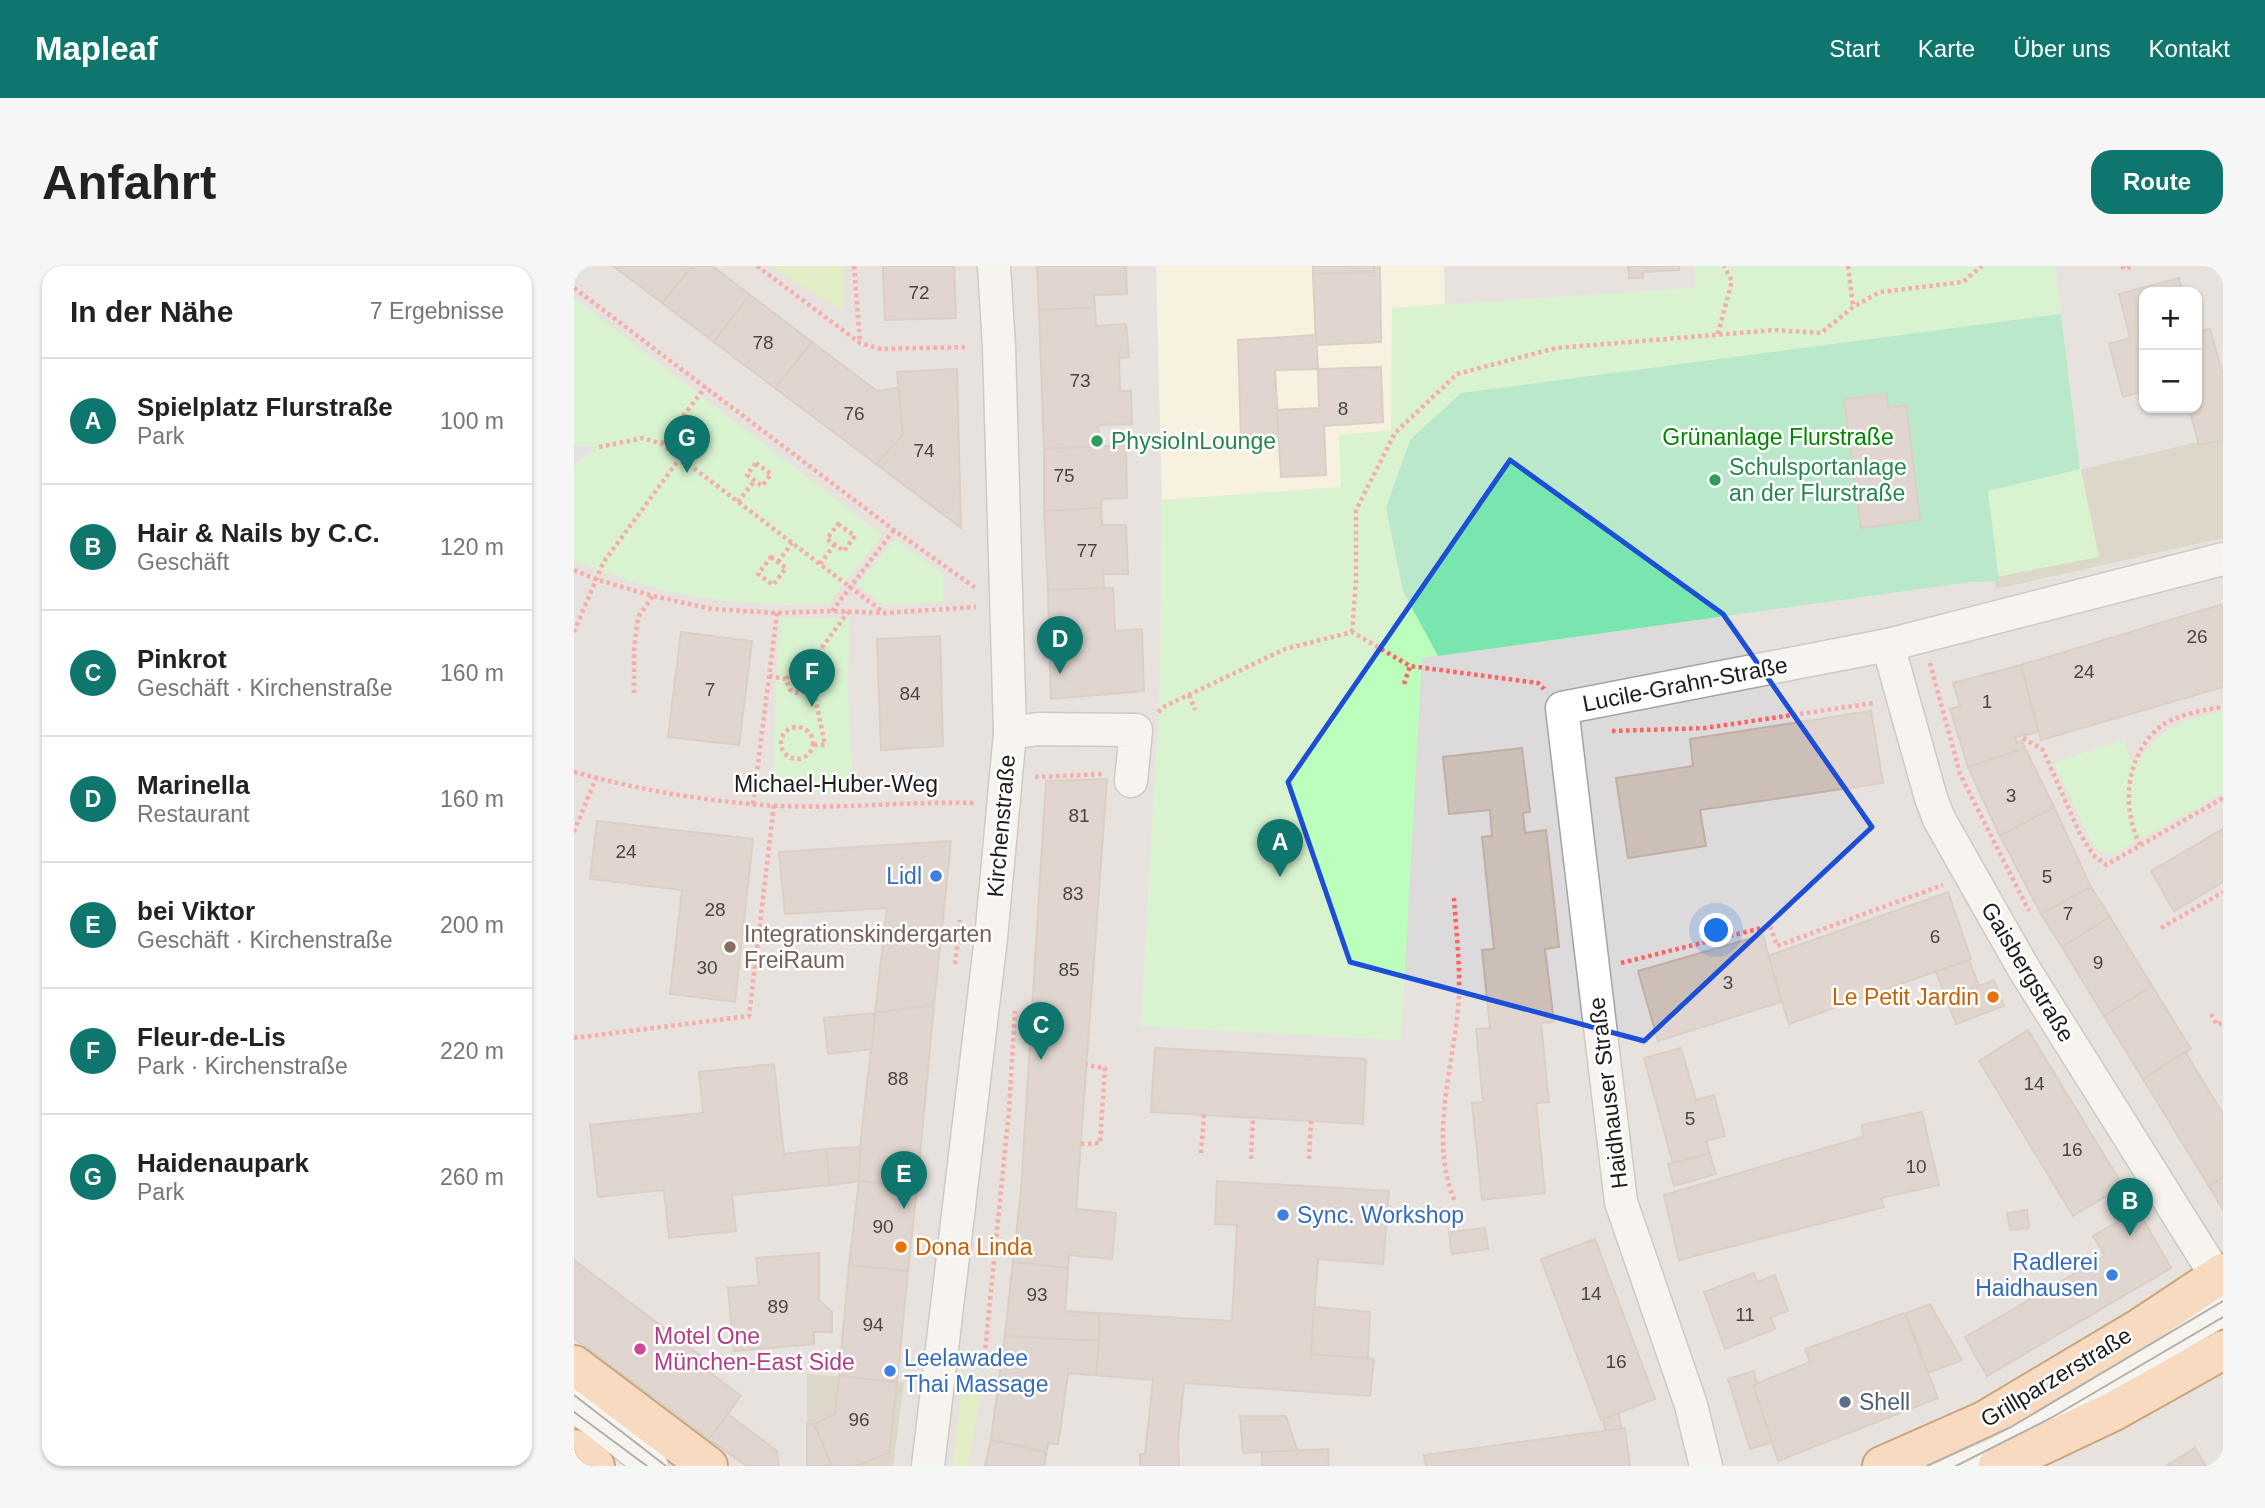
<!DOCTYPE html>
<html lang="de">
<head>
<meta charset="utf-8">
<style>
  body { margin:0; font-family:Arial,sans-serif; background:#f6f6f6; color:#222 }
  .controls { position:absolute; right:21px; top:21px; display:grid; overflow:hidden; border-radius:14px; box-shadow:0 2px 5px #0004 }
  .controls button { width:63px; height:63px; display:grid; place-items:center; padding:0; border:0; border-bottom:2px solid #e0e0e0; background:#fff; color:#222; font:35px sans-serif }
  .you { position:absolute; left:1143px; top:665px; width:24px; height:24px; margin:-18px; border:5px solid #fff; border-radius:50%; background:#1a73e8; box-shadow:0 0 0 10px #1a73e833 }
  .badge { display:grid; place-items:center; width:46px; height:46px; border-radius:50%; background:#0f766e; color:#fff; font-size:23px; font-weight:700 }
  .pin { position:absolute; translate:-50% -58px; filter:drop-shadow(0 2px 4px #0008) }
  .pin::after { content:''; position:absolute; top:37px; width:24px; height:21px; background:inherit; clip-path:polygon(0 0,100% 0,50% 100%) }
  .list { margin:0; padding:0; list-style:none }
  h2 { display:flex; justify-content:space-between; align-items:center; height:91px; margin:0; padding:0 28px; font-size:30px }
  h2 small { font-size:23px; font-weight:400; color:#767676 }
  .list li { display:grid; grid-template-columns:46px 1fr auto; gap:21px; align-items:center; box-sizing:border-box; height:126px; padding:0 28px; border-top:2px solid #e0e0e0 }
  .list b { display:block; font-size:26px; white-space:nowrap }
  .list p { margin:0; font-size:23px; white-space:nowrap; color:#767676 }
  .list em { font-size:23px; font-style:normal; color:#767676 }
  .map { position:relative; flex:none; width:1649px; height:1200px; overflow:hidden; border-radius:21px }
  header { display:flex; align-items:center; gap:42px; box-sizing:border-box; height:98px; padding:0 35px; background:#0f766e; color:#fff }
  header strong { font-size:33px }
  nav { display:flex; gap:38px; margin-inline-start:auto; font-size:24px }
  .intro { display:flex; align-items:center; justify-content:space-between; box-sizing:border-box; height:168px; padding:0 42px }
  h1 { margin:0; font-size:49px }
  .button { padding:18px 32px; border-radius:21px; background:#0f766e; color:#fff; font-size:24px; font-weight:700 }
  main { display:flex; gap:42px; padding:0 42px }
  aside { flex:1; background:#fff; border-radius:21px; box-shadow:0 2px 5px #0004 }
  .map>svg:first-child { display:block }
  .residential { fill:#dcdada; fill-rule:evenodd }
  .education { fill:#fffbdc }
  .construction { fill:#c5c2ad }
  .grass { fill:#d0efa3 }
  .park { fill:#bcfebb }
  .pitch { fill:#79e6b0 }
  .plaza { fill:#d6d8e5 }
  .building { fill:#ccbfb8; stroke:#c2aea3; stroke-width:2 }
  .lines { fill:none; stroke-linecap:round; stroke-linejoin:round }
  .minor-casing { stroke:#a4a4a4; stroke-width:35 }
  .major-casing { stroke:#975500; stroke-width:42 }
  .path { stroke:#ff6464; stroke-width:4.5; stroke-dasharray:3.5 3.5; stroke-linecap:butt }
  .minor { stroke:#fff; stroke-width:32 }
  .major { stroke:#ffc898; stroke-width:38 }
  .tram { stroke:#6b6b6b; stroke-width:2 }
  .marked { fill:none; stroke:#1d4ed8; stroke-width:5; stroke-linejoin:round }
  .leisure-dot { fill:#2e9e5b; stroke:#fff; stroke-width:2.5 }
  .shop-dot { fill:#3f7fe0; stroke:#fff; stroke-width:2.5 }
  .education-dot { fill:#8d6e63; stroke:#fff; stroke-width:2.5 }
  .food-dot { fill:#e8710a; stroke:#fff; stroke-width:2.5 }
  .hotel-dot { fill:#d1479c; stroke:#fff; stroke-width:2.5 }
  .service-dot { fill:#5c6f8a; stroke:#fff; stroke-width:2.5 }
  .labels { text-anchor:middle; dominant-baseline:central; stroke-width:5; stroke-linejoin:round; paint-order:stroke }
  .number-label { font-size:19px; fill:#494644 }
  .park-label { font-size:23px; fill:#048502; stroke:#fff }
  .leisure-label { font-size:23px; fill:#27864d; stroke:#fff; text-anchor:start }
  .street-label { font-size:23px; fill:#1d1d1d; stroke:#fff }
  .shop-label { font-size:23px; fill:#366cbe; stroke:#fff; text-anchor:end }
  .education-label { font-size:23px; fill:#785e54; stroke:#fff; text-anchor:start }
  .food-label { font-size:23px; fill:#c56008; stroke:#fff; text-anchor:end }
  .hotel-label { font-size:23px; fill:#b23c85; stroke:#fff; text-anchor:start }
  .service-label { font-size:23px; fill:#4e5e75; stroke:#fff; text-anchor:start }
</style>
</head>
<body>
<header>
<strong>Mapleaf</strong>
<nav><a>Start</a><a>Karte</a><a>Über uns</a><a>Kontakt</a></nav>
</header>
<div class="intro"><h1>Anfahrt</h1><a class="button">Route</a></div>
<main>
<aside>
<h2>In der Nähe<small>7 Ergebnisse</small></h2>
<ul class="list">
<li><span class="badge">A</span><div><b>Spielplatz Flurstraße</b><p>Park</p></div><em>100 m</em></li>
<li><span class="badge">B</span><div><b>Hair &amp; Nails by C.C.</b><p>Geschäft</p></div><em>120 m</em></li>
<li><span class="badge">C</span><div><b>Pinkrot</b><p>Geschäft · Kirchenstraße</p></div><em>160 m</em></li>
<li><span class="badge">D</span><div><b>Marinella</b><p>Restaurant</p></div><em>160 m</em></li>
<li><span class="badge">E</span><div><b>bei Viktor</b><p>Geschäft · Kirchenstraße</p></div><em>200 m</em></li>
<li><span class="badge">F</span><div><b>Fleur-de-Lis</b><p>Park · Kirchenstraße</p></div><em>220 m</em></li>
<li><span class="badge">G</span><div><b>Haidenaupark</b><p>Park</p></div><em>260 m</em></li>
</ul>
</aside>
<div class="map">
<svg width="1649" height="1200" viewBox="0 0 1649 1200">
  <rect width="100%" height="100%" fill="#f0eae2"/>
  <!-- residential -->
  <g class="residential">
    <path d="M0,0h582l6,234 -2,186 -19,340 259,14 21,-382 678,-102 -20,-96 -24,-194h168v1200h-1576l-73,-56v-850l90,30 67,11 60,4 90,-70 -307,-237zM1570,26h53v116h-53z"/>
    <path d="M870,0h251l1,22 -304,20 52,-4z"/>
  </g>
  <!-- education -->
  <path class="education" d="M582,0h288l1,38 -53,4 -1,122 -50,57 -179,13z"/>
  <!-- construction -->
  <g class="construction">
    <path d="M1649,174v98l-227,51 -8,-98 210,-49 1,3z"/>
    <path d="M233,1108l97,8 -11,84h-86z"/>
  </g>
  <!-- grass -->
  <g class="grass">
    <path d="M196,0h74l-1,45z"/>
    <path d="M397,1109h9l3,8 -15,83h-16l11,-85z"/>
  </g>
  <!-- park -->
  <g class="park">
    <path d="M1121,0h360l24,194 20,97 -128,25 -549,76 -21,382 -260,-14 19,-340 2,-186 179,-13 -2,-52 52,-5 1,-122 303,-20z"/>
    <path d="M0,32l308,237 -54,69c-54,2 -108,-2 -161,-13 -32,-7 -63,-20 -93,-31z"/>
    <path d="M321,273l48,35v28l-60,3 -26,-20z"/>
    <path d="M205,352l70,1 -1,71 5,102 -81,2z"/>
    <path d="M1649,446v81l-110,61 -18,-5 -41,-86 70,-24 6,20h11c23,-34 42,-40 82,-47z"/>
  </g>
  <!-- pitch -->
  <path class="pitch" d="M1487,48l19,155 -92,22 11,90 -28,1 -533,74 -35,-65 -17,-83 24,-68 51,-47z"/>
  <!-- plaza -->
  <path class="plaza" d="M0,180l25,1 -21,14 -4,5z"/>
  <!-- building -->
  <g class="building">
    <path d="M39,0h80l-31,37z"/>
    <path d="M119,0h19l38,29 -36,47 -52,-39z"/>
    <path d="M309,0h71l2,52 -71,2z"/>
    <path d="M463,0h89l1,28 -33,1 1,13 -56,2z"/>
    <path d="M739,0h61v6l-61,2z"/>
    <path d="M800,0h6l1,76 -65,3 -3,-71 61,-2z"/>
    <path d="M1054,0h51v4l-36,2v6h-14z"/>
    <path d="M1605,12l4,14h-39v99l-21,6 -14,-53 21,-6 -11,-44z"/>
    <path d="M176,29l62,47 -37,46 -61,-46z"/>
    <path d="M521,42l1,18 30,-2 3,33 -10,1 1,33h11l1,33 -34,1 2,21 -56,3 -5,-139z"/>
    <path d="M1636,63l13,46v65l-24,5 -10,-37h8v-76z"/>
    <path d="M742,69l2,34 -43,1 4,67 -38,3 -3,-100z"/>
    <path d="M238,76l65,49 21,-3 5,47 -27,29 -101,-76z"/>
    <path d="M807,101l2,55 -59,4 2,49 -45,2 -4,-67 42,-2 -1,-39z"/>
    <path d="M383,103l4,159 -85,-64 27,-29 -6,-63z"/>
    <path d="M1312,128l2,14 18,-3 14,115 -59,8 -17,-129z"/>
    <path d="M552,179l1,53 -26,1v9l-57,3v-62z"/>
    <path d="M527,242l1,17h24l2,49h-25l1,14 -56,2 -4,-79z"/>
    <path d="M539,322l2,43 27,-2 2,62 -93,8 -3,-109z"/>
    <path d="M1649,338v83l-182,53 -20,-75z"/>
    <path d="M107,366l71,9 -13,104 -71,-8z"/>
    <path d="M366,370l3,110 -62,4 -4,-111z"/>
    <path d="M1447,399l17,67 -23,5 2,6 5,-2 3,7 -57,19 -18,-58 10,-3 -7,-23z"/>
    <path d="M1297,445l12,72 -183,27 6,36 -78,12 -12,-80 77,-12 -3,-27z"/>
    <path d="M948,482l8,64 -7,1 2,20 21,-3 13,117 -14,2 9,73 -13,1 8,79 -13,1 9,90 -63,7 -10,-97 11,-1 -7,-73 14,-1 -8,-78 12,-1 -12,-112 10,-1 -2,-26 -41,4 -6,-57z"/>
    <path d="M1451,482l29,59 -54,29 -32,-69z"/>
    <path d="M533,513l-31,430 40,4 -4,46 -43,-4 -4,56 167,10 5,-96 -22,-1 2,-43 172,10 -6,73 -65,-5 -7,95 63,5 -4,37 -186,-13 -6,58 1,25h-39v-12h5l8,-74 -85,-7 -10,71 -10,-1 -4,23h-59l6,-26 14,-104 16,-145 25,-410z"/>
    <path d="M1480,541l37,80 -50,27 -41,-78z"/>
    <path d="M23,555l156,18 -18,163 -65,-8 12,-104 -92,-11z"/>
    <path d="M1649,563v53l-49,29 -23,-40z"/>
    <path d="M377,575l-17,164 -59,8 12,-105 -102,6 -6,-62z"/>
    <path d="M1517,621l19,30 -48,30 -21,-33z"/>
    <path d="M1374,626l23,67 -182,65 -21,-68z"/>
    <path d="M1536,651l42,69 -48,30 -42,-69z"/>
    <path d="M1189,669l18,67 -123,39 -20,-70z"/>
    <path d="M1395,694l10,26 -33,12 -10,-26z"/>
    <path d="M1420,714l10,26 -48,18 -10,-26z"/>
    <path d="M1578,720l39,63 -48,30 -39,-63z"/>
    <path d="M360,739l-17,182 -58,-6 1,-34 15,-134z"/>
    <path d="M301,747l-3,36 -44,5 -4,-36z"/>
    <path d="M1454,764l95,156 -50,30 -94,-155z"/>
    <path d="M581,782l211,11 -3,65 -212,-12z"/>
    <path d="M1107,782l15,52 18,-5 11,41 -19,5 4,13 -37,10 -29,-106z"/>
    <path d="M1611,786l38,62v63l-14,9 -66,-107z"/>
    <path d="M200,798l10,90 42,-5 4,36 -98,10 4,36 -67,7 -5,-48 -66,7 -8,-72 113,-12 -4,-41z"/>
    <path d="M1348,846l17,73 -58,13 3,9 -205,53 -15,-65 199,-58 -1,-12z"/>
    <path d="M286,881l-1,34 -29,4 -4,-36z"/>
    <path d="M1136,888l6,20 -42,12 -6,-22z"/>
    <path d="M1649,911v33l-14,-24z"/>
    <path d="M285,915l58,6 -9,84 -59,-6z"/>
    <path d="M1453,944l2,18 -19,2 -3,-17z"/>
    <path d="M1564,944l33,58 -184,108 -22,-39 140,-81 -12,-20z"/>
    <path d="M911,962l3,21 -36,5 -3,-22z"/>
    <path d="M1021,973l60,160 -54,21 -60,-161z"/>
    <path d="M245,987v47l13,12v20h-18v12l-80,7 -6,-63 31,-3 -3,-27z"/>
    <path d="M0,994l131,99 -4,7 40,30 -32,43 -135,-101z"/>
    <path d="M439,996l55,6 -3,43 34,3v27l-94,-5z"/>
    <path d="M275,999l59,6 -11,111 -58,-6z"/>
    <path d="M1180,1007l3,9 18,-7 13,36 -17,6 4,12 -50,20 -21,-57z"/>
    <path d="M1356,1038l32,56 -34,13 -22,-60z"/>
    <path d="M740,1041l56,5 -2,46 -57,-4z"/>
    <path d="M1330,1047l34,85 -160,63 -25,-76 57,-23 -5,-13z"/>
    <path d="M431,1070l94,5 -3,34 -28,-2 -10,71 -10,-1 -2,9 -55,-12z"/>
    <path d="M1180,1105l3,12 -4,2 19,57 -22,7 -22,-70z"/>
    <path d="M265,1110l58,6 -8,71 -34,13h-23l-18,-42 21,-10z"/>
    <path d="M1045,1147l2,16 -16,2 -2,-12z"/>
    <path d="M154,1148l49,37 2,15h-33l-37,-27z"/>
    <path d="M666,1150h46l11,34 -54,3z"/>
    <path d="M233,1158h7l18,42h-25z"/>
    <path d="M1051,1162l5,38h-204l-2,-11z"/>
    <path d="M417,1174l55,12 -2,14h-59z"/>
    <path d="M1621,1182l11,18h-40z"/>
    <path d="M754,1183l1,17h-67v-14z"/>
  </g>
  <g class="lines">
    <!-- minor casing -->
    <g class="minor-casing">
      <g id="minor">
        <path d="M1314,379l43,153 8,21 85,150 193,308"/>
        <path d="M436,467l28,-4 98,1 -5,51"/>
        <path d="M0,1139l78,61"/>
        <path d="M354,1200l63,-528 19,-205 -11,-386 -5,-81"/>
        <path d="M1132,1200l-15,-61 -70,-203 -59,-494 326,-63 335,-86"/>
        <path d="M1368,1200l97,-48 184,-109"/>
      </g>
    </g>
    <!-- major casing -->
    <g class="major-casing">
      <g id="major">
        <path d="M0,1099l134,101"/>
        <path d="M0,1183l21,17"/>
        <path d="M1308,1200l102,-45 156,-93 83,-55"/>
        <path d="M1424,1200l116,-55 109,-61"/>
      </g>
    </g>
    <!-- path -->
    <g class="path">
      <path d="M183,0l103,77 21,6 87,-2"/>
      <path d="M280,0l6,76"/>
      <path d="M1274,0l5,41"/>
      <path d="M1548,0l2,3 9,-3"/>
      <path d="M0,22l320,242 83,59"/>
      <path d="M1144,68l14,-53 -8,-15"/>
      <path d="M88,178l44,-58"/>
      <path d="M25,181l44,-9 19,6 221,168"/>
      <path d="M182,197l15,11 -9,12 -15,-11z"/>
      <path d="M164,236l17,-22"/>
      <path d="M264,258l17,12 -11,15 -17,-12z"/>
      <path d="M197,291l15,11 -13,17 -15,-11z"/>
      <path d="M204,296l14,-19"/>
      <path d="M246,298l15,-20"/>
      <path d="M0,304l21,9 58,17 59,13 65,4 55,-2 53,2 91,-6"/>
      <path d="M258,345l62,-81"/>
      <path d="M0,366l29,-69 77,-105"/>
      <path d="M778,366l4,-51v-71l39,-77 62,-59 99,-26 219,-18 46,3 32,-26 27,-15 83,-10 19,-16"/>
      <path d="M1356,397l30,111 69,137"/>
      <path d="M229,403l8,8 -2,11 -9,6 -10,-4 -4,-11 6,-9z"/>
      <path d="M195,410l17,3"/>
      <path d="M830,418l6,-18"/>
      <path d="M60,427v-43l4,-33 15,-21"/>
      <path d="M615,429l6,15"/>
      <path d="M584,446l7,-6 120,-57 67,-17 58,34 128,17 6,6"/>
      <circle cx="223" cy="477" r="16"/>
      <path d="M1038,465l93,-3 169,-25"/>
      <path d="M1449,472l20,12 36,82 14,23 13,10 117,-67"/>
      <path d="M240,479h11l-14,-68 7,-24 30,-41"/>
      <path d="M0,506c58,16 118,27 178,32 74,7 149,-3 223,-1"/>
      <path d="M461,511l68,-3"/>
      <path d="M179,538l24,-191"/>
      <path d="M0,566l22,-54"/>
      <path d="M1566,579c-19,-38 -15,-90 21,-119 13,-10 45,-17 62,-19"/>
      <path d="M880,632c2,32 6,65 5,97 -3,65 -32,143 -4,206"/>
      <path d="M1587,662l62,-36"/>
      <path d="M1047,697l149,-37 7,20 166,-61"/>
      <path d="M381,698l5,-44"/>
      <path d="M1637,748l6,11 6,-3"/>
      <path d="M0,772l175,-22 25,-211"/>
      <path d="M507,878l19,-1 5,-75 -19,-3"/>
      <path d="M627,887l3,-38"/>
      <path d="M677,893l2,-41"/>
      <path d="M735,893l2,-38"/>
      <path d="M396,1101l14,-6 25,-251 6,-99"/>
    </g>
    <!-- minor -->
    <use href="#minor" class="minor"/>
    <!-- major -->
    <use href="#major" class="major"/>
    <!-- tram -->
    <g class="tram">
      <path d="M0,1129l92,71"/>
      <path d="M0,1146l73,54"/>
      <path d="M1353,1200l84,-39 212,-126"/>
      <path d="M1382,1200l95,-48 172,-101"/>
    </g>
  </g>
  <!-- marked area -->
  <path d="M0 0H1649V1200H0ZM936,194l213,154 149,213 -228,214 -294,-79 -62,-180z" fill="#f0eae2" fill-opacity=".55" fill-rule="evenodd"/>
  <path class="marked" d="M936,194l213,154 149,213 -228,214 -294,-79 -62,-180z"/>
  <!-- markers -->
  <g class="leisure-dot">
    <circle cx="523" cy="175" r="7"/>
    <circle cx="1141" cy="214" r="7"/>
  </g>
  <g class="shop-dot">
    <circle cx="362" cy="610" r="7"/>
    <circle cx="709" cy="949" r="7"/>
    <circle cx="1538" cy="1009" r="7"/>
    <circle cx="316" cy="1105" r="7"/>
  </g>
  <circle class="education-dot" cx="156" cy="681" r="7"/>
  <g class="food-dot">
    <circle cx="1419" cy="731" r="7"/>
    <circle cx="327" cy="981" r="7"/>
  </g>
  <circle class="hotel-dot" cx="66" cy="1083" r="7"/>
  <circle class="service-dot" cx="1271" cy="1136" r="7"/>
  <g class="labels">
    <!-- number labels -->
    <g class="number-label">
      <text x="345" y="26">72</text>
      <text x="189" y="76">78</text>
      <text x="506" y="114">73</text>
      <text x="769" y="142">8</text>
      <text x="280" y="147">76</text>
      <text x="350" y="184">74</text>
      <text x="490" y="209">75</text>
      <text x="513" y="284">77</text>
      <text x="1623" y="370">26</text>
      <text x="1510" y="405">24</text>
      <text x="136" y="423">7</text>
      <text x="336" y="427">84</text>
      <text x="1413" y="435">1</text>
      <text x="1437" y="529">3</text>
      <text x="505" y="549">81</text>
      <text x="52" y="585">24</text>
      <text x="1473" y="610">5</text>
      <text x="499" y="627">83</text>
      <text x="141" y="643">28</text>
      <text x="1494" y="647">7</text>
      <text x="1361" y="670">6</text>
      <text x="1524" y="696">9</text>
      <text x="133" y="701">30</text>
      <text x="495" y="703">85</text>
      <text x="1154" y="716">3</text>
      <text x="324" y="812">88</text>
      <text x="1460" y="817">14</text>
      <text x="1116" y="852">5</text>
      <text x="1498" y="883">16</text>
      <text x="1342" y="900">10</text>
      <text x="309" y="960">90</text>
      <text x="1017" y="1027">14</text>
      <text x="463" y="1028">93</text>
      <text x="204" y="1040">89</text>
      <text x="1171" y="1048">11</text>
      <text x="299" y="1058">94</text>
      <text x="1042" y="1095">16</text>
      <text x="285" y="1153">96</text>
    </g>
    <!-- park labels -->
    <g class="park-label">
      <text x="1204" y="171">Grünanlage Flurstraße</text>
    </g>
    <!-- leisure labels -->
    <g class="leisure-label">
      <text x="537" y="175">PhysioInLounge</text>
      <text x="1155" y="201">Schulsportanlage<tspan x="1155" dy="26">an der Flurstraße</tspan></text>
    </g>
    <!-- street labels -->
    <g class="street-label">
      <text transform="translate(1111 418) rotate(-11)">Lucile-Grahn-Straße</text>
      <text x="262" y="518">Michael-Huber-Weg</text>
      <text transform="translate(427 560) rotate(-85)">Kirchenstraße</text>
      <text transform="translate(1454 706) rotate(59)">Gaisbergstraße</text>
      <text transform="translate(1034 827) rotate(-97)">Haidhauser Straße</text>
      <text transform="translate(1482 1111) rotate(-31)">Grillparzerstraße</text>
    </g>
    <!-- shop labels -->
    <g class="shop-label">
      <text x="348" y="610">Lidl</text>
      <text x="723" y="949" text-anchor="start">Sync. Workshop</text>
      <text x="1524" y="996">Radlerei<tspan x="1524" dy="26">Haidhausen</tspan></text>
      <text x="330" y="1092" text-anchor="start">Leelawadee<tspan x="330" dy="26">Thai Massage</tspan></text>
    </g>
    <!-- education labels -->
    <g class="education-label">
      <text x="170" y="668">Integrationskindergarten<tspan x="170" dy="26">FreiRaum</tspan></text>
    </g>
    <!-- food labels -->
    <g class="food-label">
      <text x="1405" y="731">Le Petit Jardin</text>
      <text x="341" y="981" text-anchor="start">Dona Linda</text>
    </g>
    <!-- hotel labels -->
    <g class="hotel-label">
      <text x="80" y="1070">Motel One<tspan x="80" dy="26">München-East Side</tspan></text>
    </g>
    <!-- service labels -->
    <g class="service-label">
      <text x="1285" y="1136">Shell</text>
    </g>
  </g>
</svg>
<div class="controls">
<button>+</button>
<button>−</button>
</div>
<div class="you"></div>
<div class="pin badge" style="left:706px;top:611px">A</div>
<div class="pin badge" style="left:1556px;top:970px">B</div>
<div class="pin badge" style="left:467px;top:794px">C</div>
<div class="pin badge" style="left:486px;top:408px">D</div>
<div class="pin badge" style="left:330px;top:943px">E</div>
<div class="pin badge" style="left:238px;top:441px">F</div>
<div class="pin badge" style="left:113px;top:207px">G</div>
</div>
</main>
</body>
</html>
